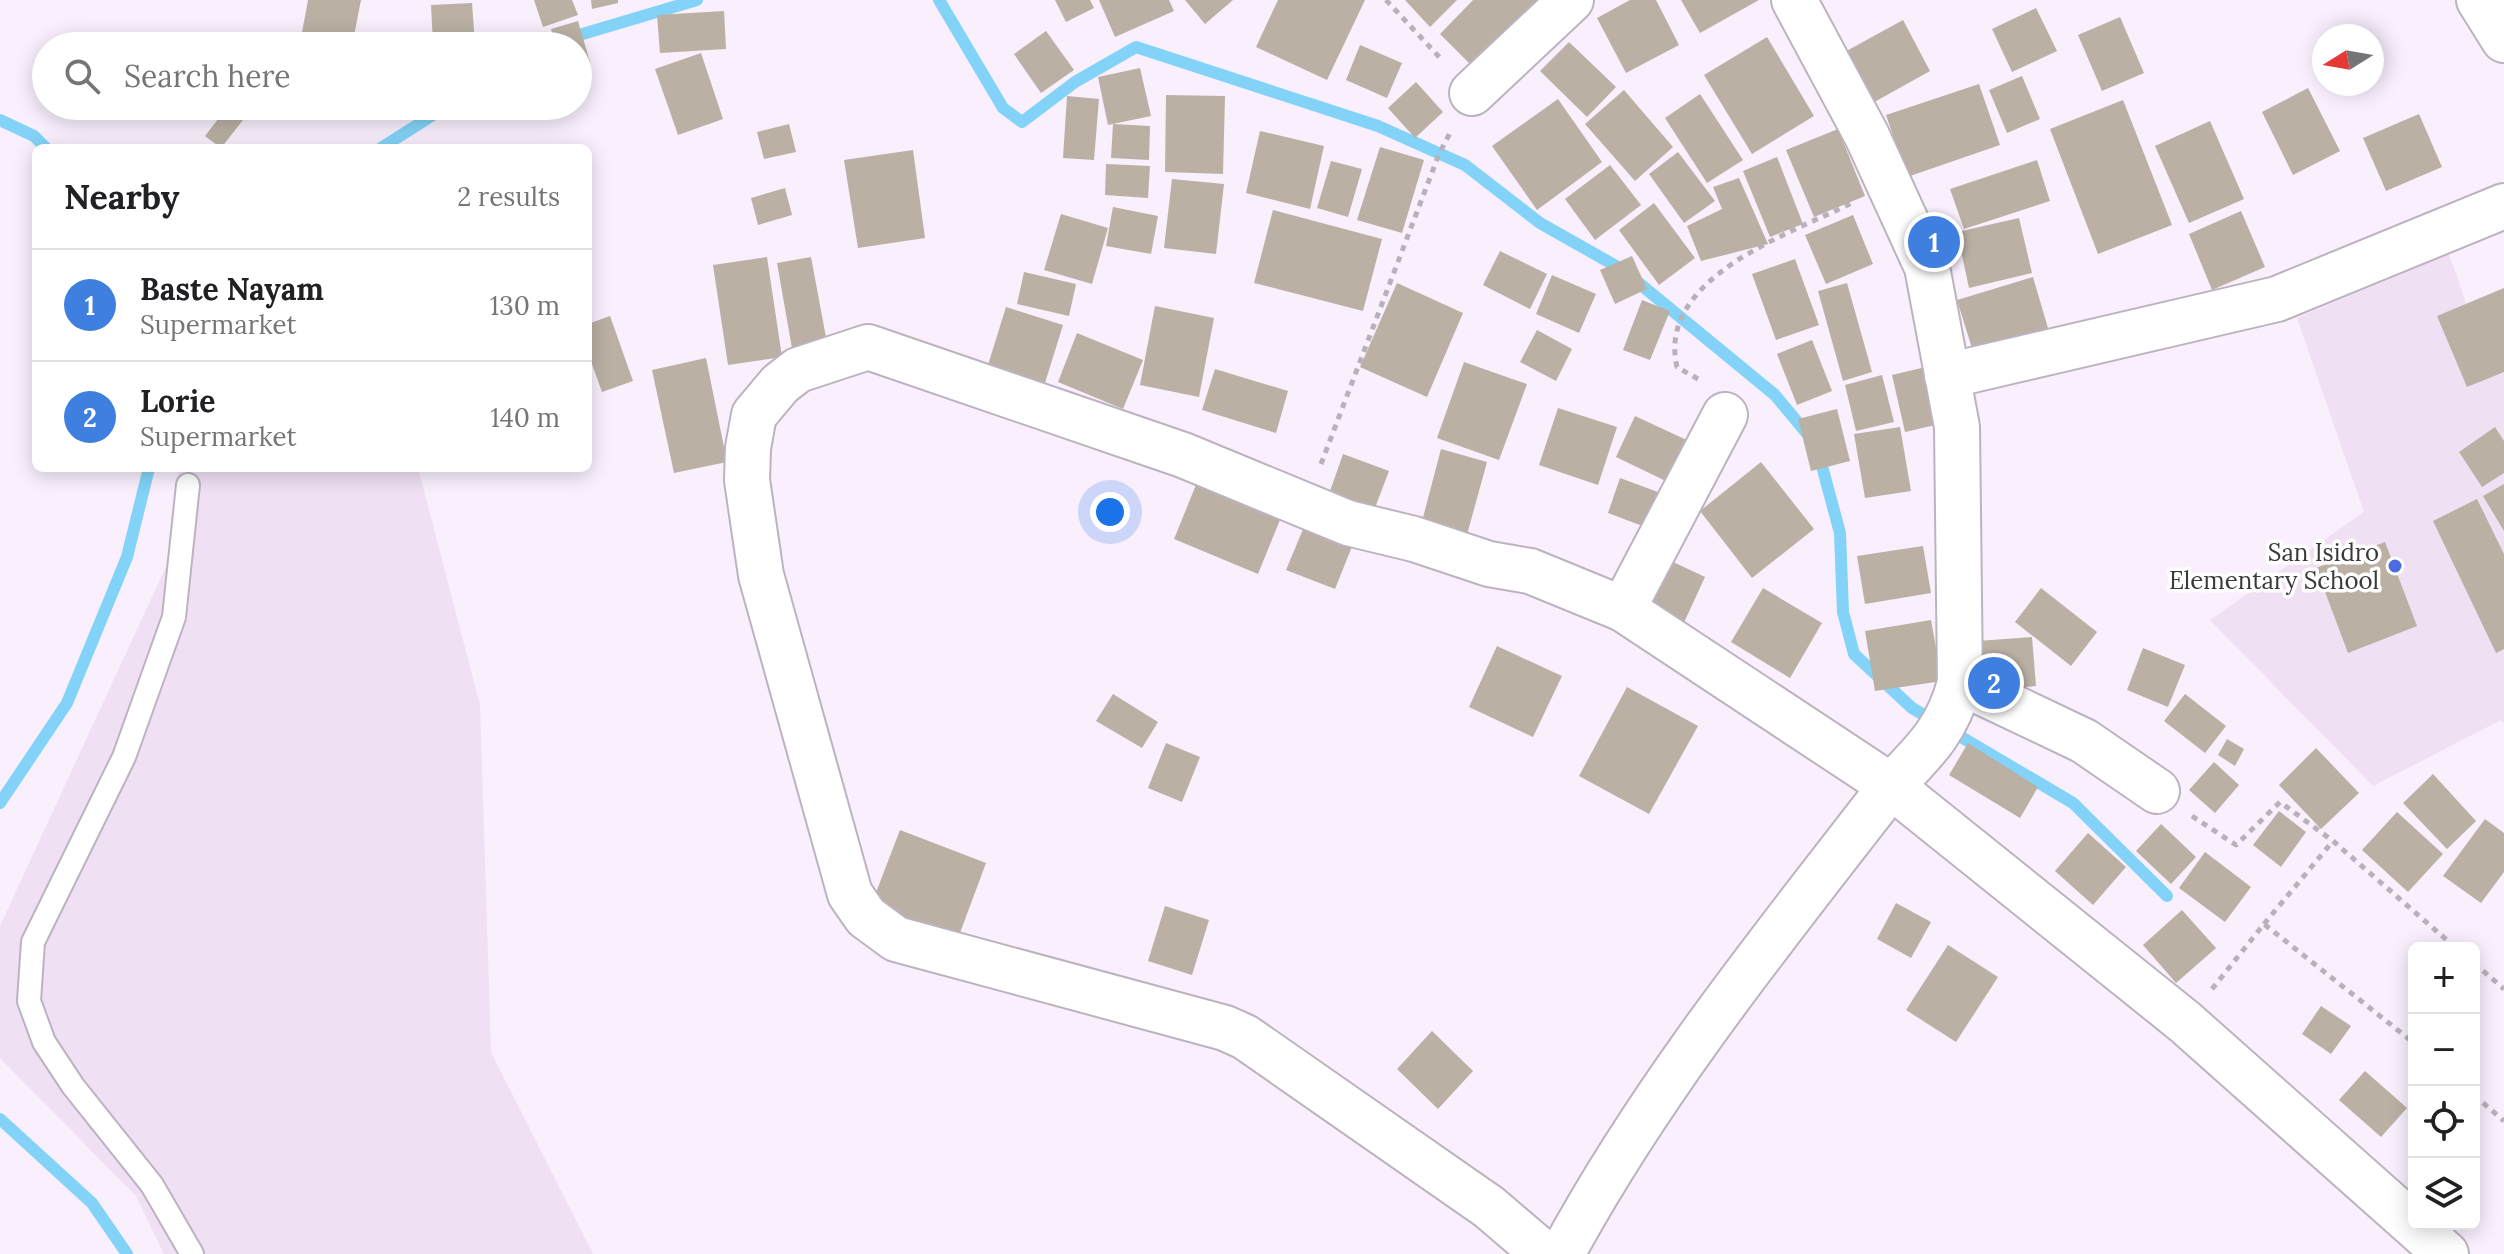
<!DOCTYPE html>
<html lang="en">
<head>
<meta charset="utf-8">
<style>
  body { margin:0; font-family:Lora,serif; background:#f6f6f6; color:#202124 }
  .controls { position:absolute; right:24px; bottom:24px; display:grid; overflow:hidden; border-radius:12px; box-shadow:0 4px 20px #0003 }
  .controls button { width:72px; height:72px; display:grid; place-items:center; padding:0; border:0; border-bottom:2px solid #e0e0e0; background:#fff; color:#202124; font:40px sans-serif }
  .compass { position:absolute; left:2312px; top:24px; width:72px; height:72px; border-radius:50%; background:#fff; box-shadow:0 4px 20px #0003; rotate:259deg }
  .you { position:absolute; left:1110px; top:512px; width:28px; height:28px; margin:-20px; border:6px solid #fff; border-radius:50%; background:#1a73e8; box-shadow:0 0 0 12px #1a73e833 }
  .badge { display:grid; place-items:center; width:52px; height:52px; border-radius:50%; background:#d93025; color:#fff; font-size:26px; font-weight:700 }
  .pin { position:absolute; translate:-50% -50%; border:4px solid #fff; box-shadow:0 2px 8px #0006 }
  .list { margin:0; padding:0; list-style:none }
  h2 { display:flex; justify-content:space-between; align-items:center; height:104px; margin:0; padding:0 32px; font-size:34px }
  h2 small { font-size:26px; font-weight:400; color:#757577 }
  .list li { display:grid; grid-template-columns:52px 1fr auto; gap:24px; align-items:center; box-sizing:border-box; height:112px; padding:0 32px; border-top:2px solid #e0e0e0 }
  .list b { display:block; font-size:30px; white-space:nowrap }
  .list p { margin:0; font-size:26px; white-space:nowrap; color:#757577 }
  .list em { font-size:26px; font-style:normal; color:#757577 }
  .icon { flex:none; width:44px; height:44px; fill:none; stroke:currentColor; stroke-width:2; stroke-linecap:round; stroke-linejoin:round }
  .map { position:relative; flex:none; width:2504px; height:1254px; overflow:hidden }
  .search { position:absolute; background:#fff; box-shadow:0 4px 20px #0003; left:32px; top:32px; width:560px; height:88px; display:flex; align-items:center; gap:20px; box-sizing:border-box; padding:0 28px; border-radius:44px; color:#757577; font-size:30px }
  .panel { position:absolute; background:#fff; box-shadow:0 4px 20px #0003; left:32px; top:144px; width:560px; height:328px; border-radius:12px }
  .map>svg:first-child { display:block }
  .built { fill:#efe0f4 }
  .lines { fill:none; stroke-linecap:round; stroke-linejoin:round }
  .stream { stroke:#82d3f7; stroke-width:12 }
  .building { fill:#bab1a4 }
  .service-casing { stroke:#bdb3c0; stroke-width:26 }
  .minor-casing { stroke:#bdb3c0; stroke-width:48 }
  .path { stroke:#b8b0bb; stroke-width:5; stroke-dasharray:6 6; stroke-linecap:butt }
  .service { stroke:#fff; stroke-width:22 }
  .minor { stroke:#fff; stroke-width:44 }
  .poi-dot { fill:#4b6bdf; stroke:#fff; stroke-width:3 }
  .labels { text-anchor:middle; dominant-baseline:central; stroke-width:7; stroke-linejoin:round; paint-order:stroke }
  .poi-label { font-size:24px; fill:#3c393e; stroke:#fff; text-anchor:end }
</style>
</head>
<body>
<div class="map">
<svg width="2504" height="1254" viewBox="0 0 2504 1254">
  <rect width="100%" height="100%" fill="#f9effd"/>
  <!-- built -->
  <g class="built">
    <path d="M2449,254l33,95 22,-15v390l-3,-4 -128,66 -163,-166 154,-108 -67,-194z"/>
    <path d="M178,468h240l62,237 11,347 102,202h-429l-28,-58 -136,-138v-132l181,-392z"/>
  </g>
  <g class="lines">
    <!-- stream -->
    <g class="stream">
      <path d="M939,0l64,108 19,14 53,-40 61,-35 242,79 87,39 75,58 83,47 152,125 34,41"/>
      <path d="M542,46l155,-46"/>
      <path d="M0,120l34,16 12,12"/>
      <path d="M381,148l66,-42"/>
      <path d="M1819,455l21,78 3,79 11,42 58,54 161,95 94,93"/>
      <path d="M0,803l67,-100 60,-146 22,-89"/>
      <path d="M0,1119l92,84 35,51"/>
    </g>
  </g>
  <!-- building -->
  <g class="building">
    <path d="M308,0h53l-9,46 -51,-8z"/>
    <path d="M534,0h38l6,15 -35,12z"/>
    <path d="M591,0h27v3l-26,6z"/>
    <path d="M1055,0h35l4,8 -28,14z"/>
    <path d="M1099,0h70l5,11 -59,26z"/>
    <path d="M1185,0h48l-28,24z"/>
    <path d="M1278,0h87l-38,80 -71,-33z"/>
    <path d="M1405,0h52l-27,27z"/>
    <path d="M1473,0h72l-62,77 -43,-43z"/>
    <path d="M1630,0h26l23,45 -53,28 -29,-55z"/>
    <path d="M1681,0h78l-59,33z"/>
    <path d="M472,3l3,41 -42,1 -2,-40z"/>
    <path d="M2036,8l21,43 -45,21 -20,-43z"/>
    <path d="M724,11l2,38 -66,4 -3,-38z"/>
    <path d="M2120,17l24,56 -42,18 -24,-56z"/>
    <path d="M1903,20l27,51 -61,34 -28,-51z"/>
    <path d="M578,21l12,41 -12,4v-20h-22l-5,-17z"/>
    <path d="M1046,31l28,39 -33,23 -27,-39z"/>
    <path d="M1767,37l47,79 -62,38 -48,-79z"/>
    <path d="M1569,42l47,45 -29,30 -47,-46z"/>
    <path d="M1360,45l42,18 -15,35 -41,-18z"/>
    <path d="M701,53l22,66 -45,16 -23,-66z"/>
    <path d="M1140,68l11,48 -43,9 -10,-48z"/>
    <path d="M2022,76l18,43 -33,14 -18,-43z"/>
    <path d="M1416,82l27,30 -28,26 -27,-30z"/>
    <path d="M1979,84l21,61 -93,32 -21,-62z"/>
    <path d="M2308,88l32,63 -47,24 -31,-63z"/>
    <path d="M1624,90l49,57 -38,34 -50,-57z"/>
    <path d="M1700,94l43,66 -36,23 -42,-65z"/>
    <path d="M1166,95l59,1 -2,78 -58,-2z"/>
    <path d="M1067,96l32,3 -5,61 -31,-2z"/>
    <path d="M1558,99l44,63 -65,48 -45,-64z"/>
    <path d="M2123,100l49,125 -74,29 -48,-125z"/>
    <path d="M228,106h26l-33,42 -16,-12z"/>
    <path d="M2419,114l23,53 -56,24 -23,-53z"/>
    <path d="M2210,121l34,78 -55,24 -34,-77z"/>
    <path d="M789,124l7,28 -32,7 -7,-27z"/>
    <path d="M1113,124l37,2 -1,34 -38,-2z"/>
    <path d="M1838,129l27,67 -51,21 -28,-67z"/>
    <path d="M1260,131l64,15 -14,63 -64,-16z"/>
    <path d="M1380,147l44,13 -22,73 -45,-13z"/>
    <path d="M913,150l12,88 -67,10 -14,-88z"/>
    <path d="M1678,152l37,49 -31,22 -35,-49z"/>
    <path d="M1777,157l26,67 -33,13 -27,-66z"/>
    <path d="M2037,160l13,41 -86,28 -14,-40z"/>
    <path d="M1331,161l31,8 -14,48 -31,-9z"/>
    <path d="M1106,164l44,2 -2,32 -43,-3z"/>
    <path d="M1610,165l31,40 -46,35 -30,-41z"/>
    <path d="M1739,178l29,66 -67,17 -14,-35 35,-17 -9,-22z"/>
    <path d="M1172,179l52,5 -8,70 -52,-6z"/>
    <path d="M785,188l7,27 -34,10 -7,-27z"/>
    <path d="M1654,203l41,55 -36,27 -40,-55z"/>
    <path d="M1113,207l45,9 -7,38 -45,-8z"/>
    <path d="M1273,210l109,29 -19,72 -109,-28z"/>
    <path d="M2241,211l24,56 -53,23 -23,-56z"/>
    <path d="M1061,214l47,14 -16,56 -48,-14z"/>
    <path d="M1853,215l20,49 -47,20 -21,-49z"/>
    <path d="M2019,218l13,55 -63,15 -12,-56z"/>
    <path d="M1500,251l47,23 -17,35 -47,-24z"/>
    <path d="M1632,256l15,33 -32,15 -15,-34z"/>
    <path d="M767,257l15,100 -54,8 -15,-100z"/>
    <path d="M811,257l17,91 -35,6 -16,-91z"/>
    <path d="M1795,259l24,66 -43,15 -24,-66z"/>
    <path d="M1024,272l52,12 -7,32 -52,-12z"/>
    <path d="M1552,275l44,19 -17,39 -43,-19z"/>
    <path d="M2033,277l17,58 -75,23 -18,-58z"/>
    <path d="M1397,283l66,30 -36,84 -67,-30z"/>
    <path d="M1847,283l25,89 -29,9 -25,-90z"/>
    <path d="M2504,288v84l-37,15 -30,-71z"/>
    <path d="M1642,300l28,11 -20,49 -27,-10z"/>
    <path d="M1155,306l59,12 -15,79 -59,-12z"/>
    <path d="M1006,307l57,18 -23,74 -57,-18z"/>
    <path d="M610,316l23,65 -31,11 -14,-39v-29z"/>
    <path d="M1537,330l35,19 -16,32 -36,-19z"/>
    <path d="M1077,333l66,27 -20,49 -65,-27z"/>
    <path d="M1812,340l20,51 -35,14 -20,-51z"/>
    <path d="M706,358l21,104 -53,11 -22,-103z"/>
    <path d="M1464,362l63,22 -28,76 -62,-22z"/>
    <path d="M1930,366l14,57 -39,9 -13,-57z"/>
    <path d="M1215,369l73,22 -12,42 -74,-23z"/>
    <path d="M1882,375l12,47 -38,9 -11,-46z"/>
    <path d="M1558,408l59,19 -19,58 -59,-20z"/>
    <path d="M1837,409l13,52 -39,10 -13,-52z"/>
    <path d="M1635,416l56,26 -19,42 -56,-27z"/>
    <path d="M1900,427l11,64 -46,7 -11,-64z"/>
    <path d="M2495,427l9,14v32l-22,14 -23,-35z"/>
    <path d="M1441,449l46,13 -22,80 -45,-13z"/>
    <path d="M1343,454l46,17 -16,42 -45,-16z"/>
    <path d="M1761,462l53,67 -62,49 -52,-67z"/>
    <path d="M1620,478l38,14 -13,35 -37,-14z"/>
    <path d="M1198,480l84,35 -24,59 -84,-35z"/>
    <path d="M2504,484v47l-21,-35z"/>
    <path d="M2477,499l27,55v95l-8,4 -63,-132z"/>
    <path d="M1309,515l48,19 -22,55 -49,-19z"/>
    <path d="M2385,542l32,84 -69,27 -32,-85z"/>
    <path d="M1923,546l8,47 -66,11 -8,-48z"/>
    <path d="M1669,560l36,17 -24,52 -36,-18z"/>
    <path d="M1763,588l59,35 -32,55 -59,-36z"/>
    <path d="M2041,588l56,44 -26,34 -56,-44z"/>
    <path d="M1931,620l11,61 -67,10 -10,-60z"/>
    <path d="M2032,637l4,49 -54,5 -4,-50z"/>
    <path d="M1497,646l65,30 -29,61 -64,-30z"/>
    <path d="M2143,648l42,17 -17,42 -41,-17z"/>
    <path d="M1627,687l71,39 -49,88 -70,-38z"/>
    <path d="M1113,694l45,28 -16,26 -46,-27z"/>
    <path d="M2185,694l41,32 -21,27 -41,-32z"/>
    <path d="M2227,739l17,10 -9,17 -17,-11z"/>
    <path d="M1166,743l34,14 -18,45 -34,-14z"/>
    <path d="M1968,743l70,44 -18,31 -71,-43z"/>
    <path d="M2316,748l43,45 -38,36 -42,-44z"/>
    <path d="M2214,762l25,23 -24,28 -26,-23z"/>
    <path d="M2433,774l43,47 -29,28 -44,-46z"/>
    <path d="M2279,811l27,21 -25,35 -28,-22z"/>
    <path d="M2397,812l46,42 -35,38 -46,-42z"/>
    <path d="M2485,819l19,14v39l-23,31 -38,-27z"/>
    <path d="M2161,824l35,33 -25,27 -35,-33z"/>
    <path d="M900,830l86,33 -32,86 -87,-33z"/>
    <path d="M2088,833l38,34 -33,38 -38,-34z"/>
    <path d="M2205,852l46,35 -26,35 -46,-34z"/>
    <path d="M1896,903l35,19 -20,36 -34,-19z"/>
    <path d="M1165,906l44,14 -17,55 -44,-14z"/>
    <path d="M2182,910l34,38 -40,35 -33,-38z"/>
    <path d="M1948,945l50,32 -42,65 -50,-32z"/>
    <path d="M2321,1006l30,20 -20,28 -29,-20z"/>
    <path d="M1432,1031l41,40 -35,38 -41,-40z"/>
    <path d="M2365,1071l42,37 -26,29 -42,-37z"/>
  </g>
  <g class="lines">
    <!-- service casing -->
    <g class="service-casing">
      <path id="service" d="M188,485l-14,132 -50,140 -91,185 -4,59 15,41 29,44 79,99 40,69"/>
    </g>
    <!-- minor casing -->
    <g class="minor-casing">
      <g id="minor">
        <path d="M2479,0l25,40"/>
        <path d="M1472,93l99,-93"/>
        <path d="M1947,376l330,-77 227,-93"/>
        <path d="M1623,609l102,-194"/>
        <path d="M1960,682l124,59 73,50"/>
        <path d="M1544,1254l-55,-47 -244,-170 -20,-9 -329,-89 -30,-22 -16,-23 -89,-319 -14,-95 1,-32 6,-33 26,-31 18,-14 70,-23 315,108 165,68 66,16 75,25 41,7 93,38 268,177 294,236 261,232"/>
        <path d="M1562,1254c91,-168 212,-317 329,-468 33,-34 57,-56 69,-104l-3,-255 -30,-160 -60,-131 -73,-136"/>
      </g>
    </g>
    <!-- path -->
    <g class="path">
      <path d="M1386,0l57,61"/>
      <path d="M1698,379l-21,-12c-21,-89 112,-133 175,-164"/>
      <path d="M1321,464l118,-310 12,-23"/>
      <path d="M2192,816l44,29 44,-43 53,39 123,107"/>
      <path d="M2264,924l69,-83"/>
      <path d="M2474,963l30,26"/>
      <path d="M2212,989l52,-65 150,119"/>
      <path d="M2474,1095l30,26"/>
    </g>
    <!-- service -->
    <use href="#service" class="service"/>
    <!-- minor -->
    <use href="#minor" class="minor"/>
  </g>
  <!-- markers -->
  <circle class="poi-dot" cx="2395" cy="566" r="8"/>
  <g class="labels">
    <!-- poi labels -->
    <g class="poi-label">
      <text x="2379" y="552">San Isidro<tspan x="2379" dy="28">Elementary School</tspan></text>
    </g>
  </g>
</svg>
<div class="controls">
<button>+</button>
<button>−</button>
<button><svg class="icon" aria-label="locate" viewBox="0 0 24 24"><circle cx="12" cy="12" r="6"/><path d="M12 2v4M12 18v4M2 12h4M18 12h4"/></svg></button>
<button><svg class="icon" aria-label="layers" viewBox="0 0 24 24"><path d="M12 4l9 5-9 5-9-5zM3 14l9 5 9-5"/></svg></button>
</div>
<svg class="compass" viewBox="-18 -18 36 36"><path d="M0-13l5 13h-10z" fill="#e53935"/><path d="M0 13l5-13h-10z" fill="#757577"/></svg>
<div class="you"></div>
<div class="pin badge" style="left:1934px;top:242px;background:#3f7fe0">1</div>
<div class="pin badge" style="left:1994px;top:683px;background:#3f7fe0">2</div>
<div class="search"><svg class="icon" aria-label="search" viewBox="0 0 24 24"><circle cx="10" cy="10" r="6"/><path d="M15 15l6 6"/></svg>Search here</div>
<section class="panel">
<h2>Nearby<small>2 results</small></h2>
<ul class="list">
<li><span class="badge" style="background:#3f7fe0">1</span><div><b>Baste Nayam</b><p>Supermarket</p></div><em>130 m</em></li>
<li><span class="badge" style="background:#3f7fe0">2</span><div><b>Lorie</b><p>Supermarket</p></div><em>140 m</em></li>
</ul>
</section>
</div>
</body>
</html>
